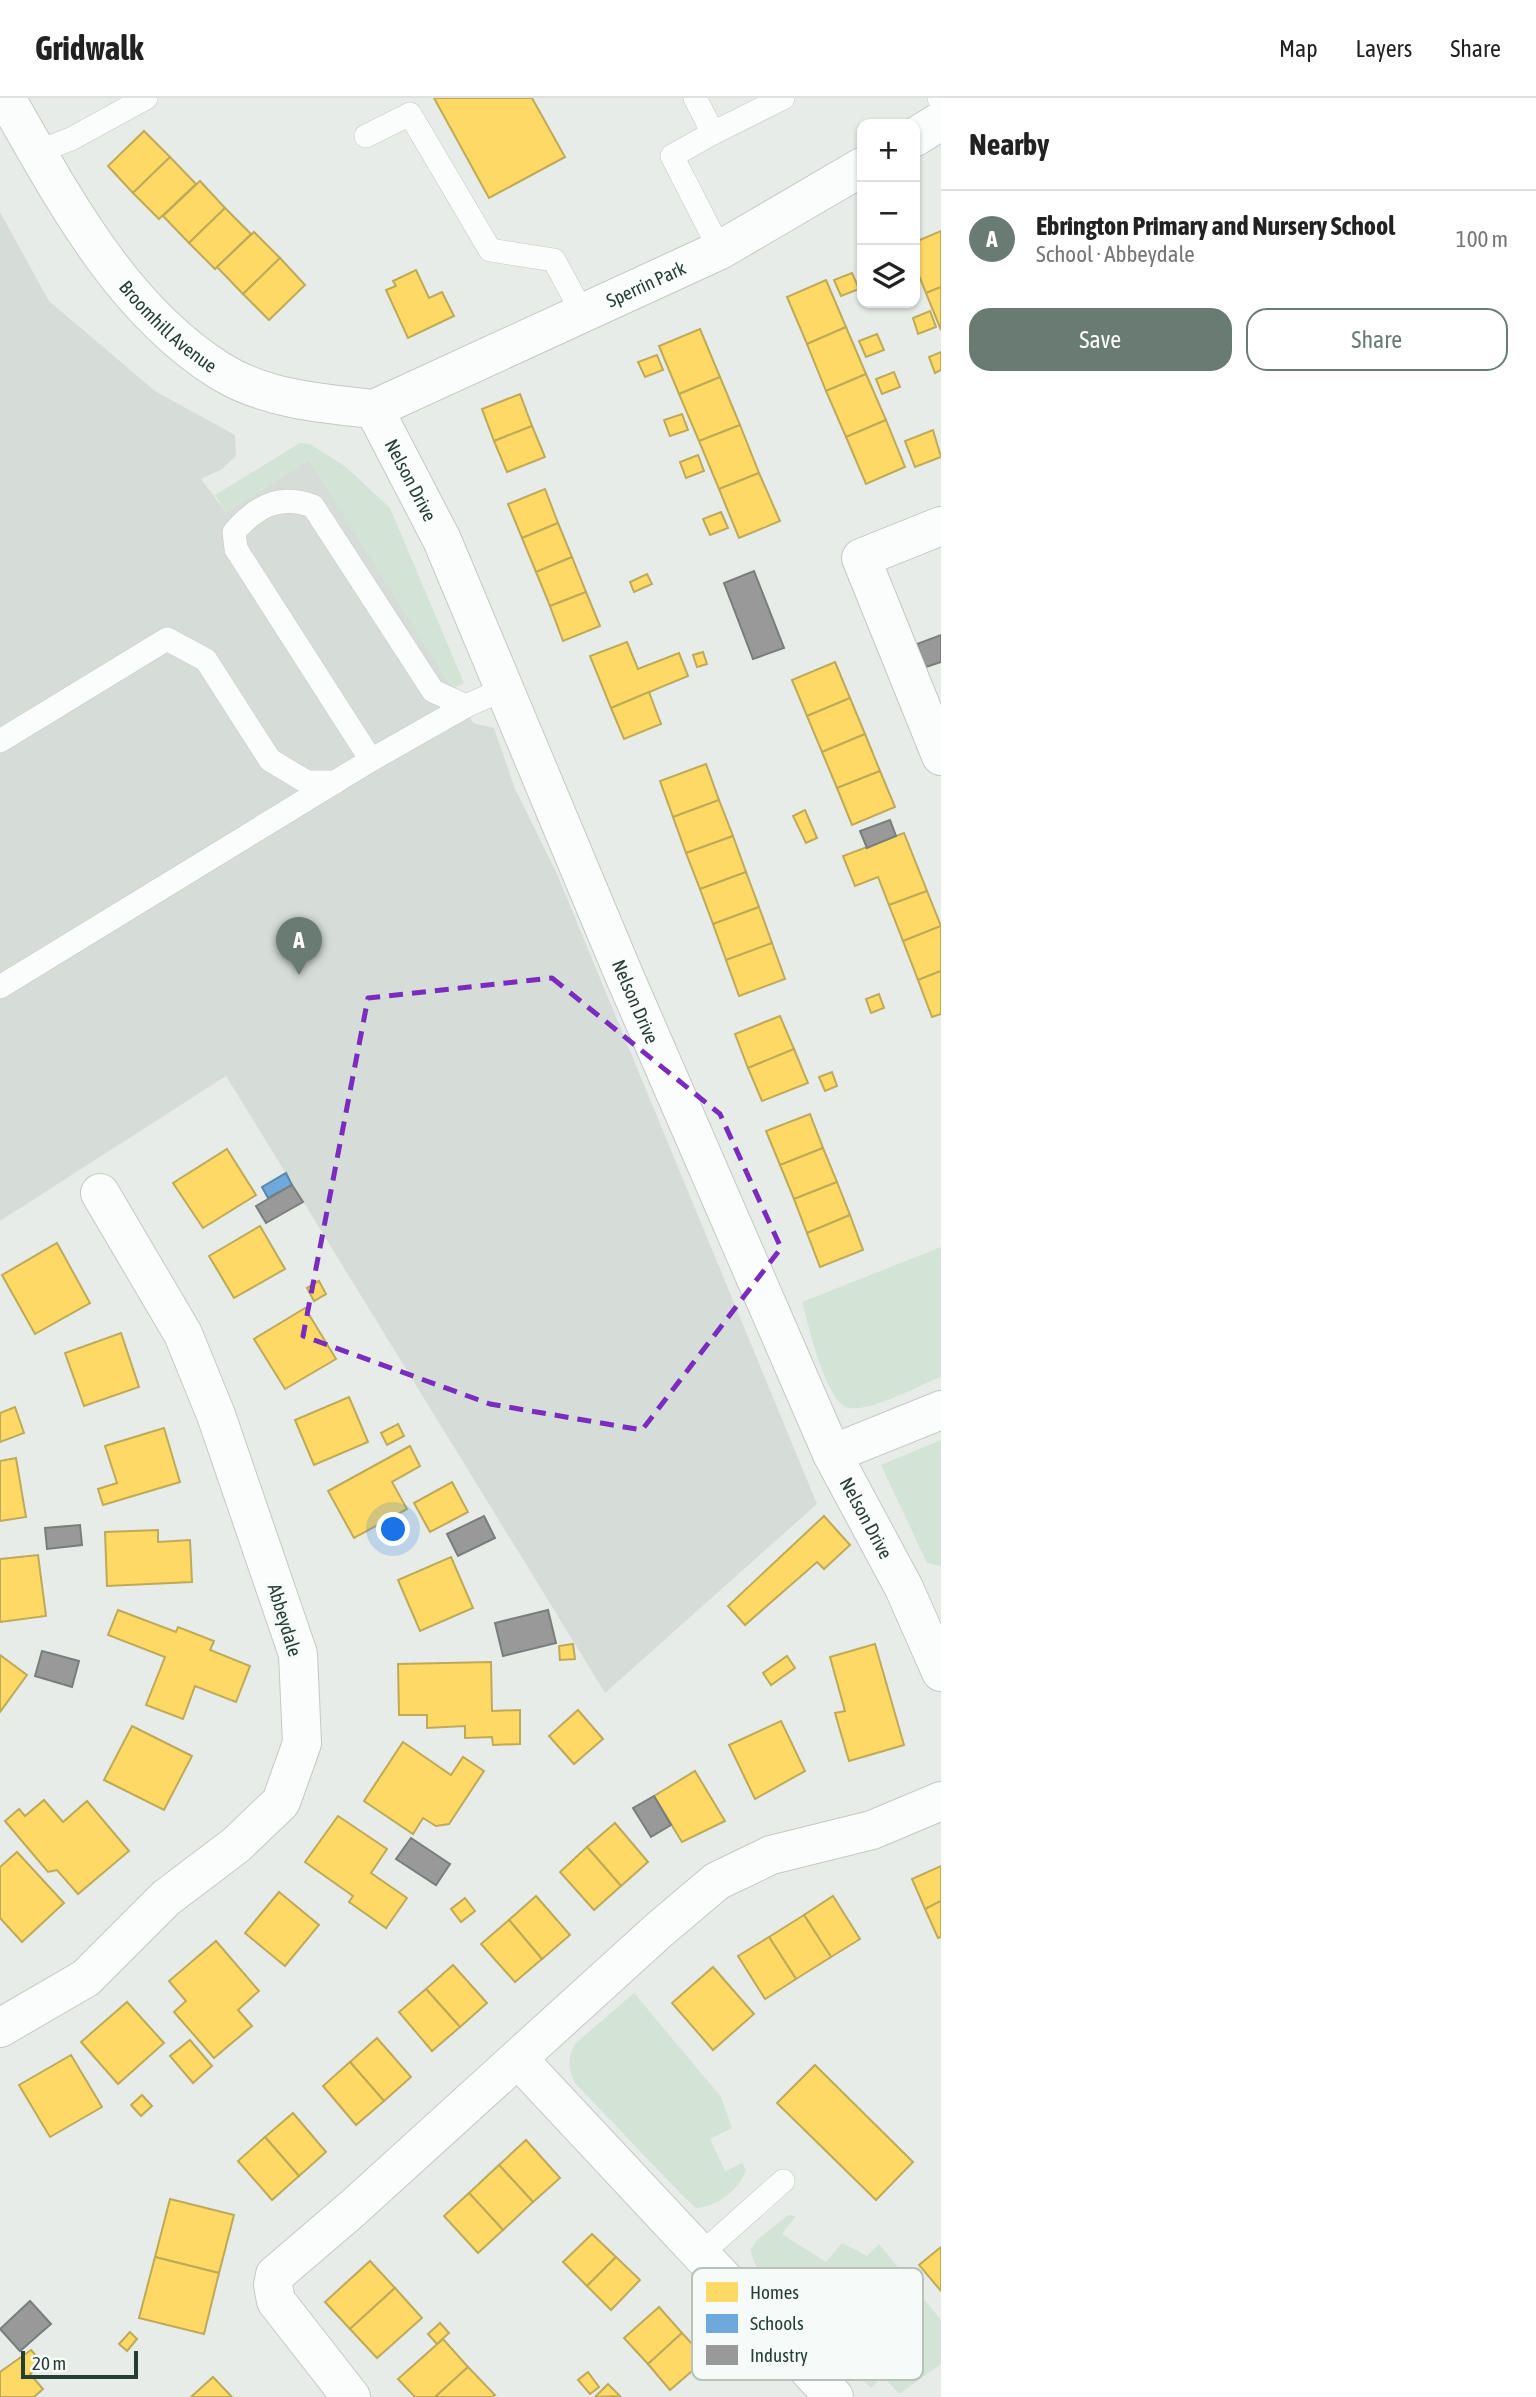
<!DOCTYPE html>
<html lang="en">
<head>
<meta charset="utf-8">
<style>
  body { margin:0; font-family:"Asap Condensed",sans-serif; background:#f2f2f2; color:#222 }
  .controls { position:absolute; right:21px; top:21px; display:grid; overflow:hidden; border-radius:14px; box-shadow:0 2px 5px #0004 }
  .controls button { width:63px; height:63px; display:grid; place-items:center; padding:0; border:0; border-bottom:2px solid #e0e0e0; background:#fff; color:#222; font:35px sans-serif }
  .scale { position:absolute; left:21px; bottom:18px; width:117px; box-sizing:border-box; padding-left:7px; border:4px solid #273e34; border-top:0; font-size:19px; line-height:24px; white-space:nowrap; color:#273e34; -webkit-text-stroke:5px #f6faf8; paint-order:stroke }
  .you { position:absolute; left:394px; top:1432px; width:24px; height:24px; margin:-18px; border:5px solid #fff; border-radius:50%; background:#1a73e8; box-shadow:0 0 0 10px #1a73e833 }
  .badge { display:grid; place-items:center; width:46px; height:46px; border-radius:50%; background:#6a7b73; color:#fff; font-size:23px; font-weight:700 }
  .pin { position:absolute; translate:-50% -58px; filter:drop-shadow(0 2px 4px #0008) }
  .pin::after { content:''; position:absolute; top:37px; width:24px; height:21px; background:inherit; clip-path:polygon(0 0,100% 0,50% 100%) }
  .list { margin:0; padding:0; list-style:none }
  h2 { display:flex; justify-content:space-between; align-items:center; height:91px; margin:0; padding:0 28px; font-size:30px }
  h2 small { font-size:23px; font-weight:400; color:#767676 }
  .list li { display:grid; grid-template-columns:46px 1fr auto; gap:21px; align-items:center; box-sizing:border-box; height:98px; padding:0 28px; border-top:2px solid #e0e0e0 }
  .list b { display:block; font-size:26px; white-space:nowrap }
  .list p { margin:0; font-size:23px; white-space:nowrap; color:#767676 }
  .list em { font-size:23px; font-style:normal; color:#767676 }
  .actions { display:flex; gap:14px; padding:21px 28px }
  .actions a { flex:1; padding:16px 0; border:2px solid #6a7b73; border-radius:21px; text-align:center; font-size:24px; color:#6a7b73 }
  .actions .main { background:#6a7b73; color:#fff }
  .icon { flex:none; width:38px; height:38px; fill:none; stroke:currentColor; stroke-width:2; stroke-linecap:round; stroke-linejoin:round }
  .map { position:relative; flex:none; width:941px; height:2299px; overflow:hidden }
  header { display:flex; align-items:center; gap:42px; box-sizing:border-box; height:98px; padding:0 35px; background:#fff; border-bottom:2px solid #e0e0e0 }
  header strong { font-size:33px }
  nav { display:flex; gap:38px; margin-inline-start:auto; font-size:24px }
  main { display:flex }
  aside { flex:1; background:#fff }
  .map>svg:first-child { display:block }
  .built { fill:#d6ddd9 }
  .green { fill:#d3e3d5 }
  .homes { fill:#ffd966; stroke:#beaa57; stroke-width:2 }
  .schools { fill:#6fa8dc; stroke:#5988aa; stroke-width:2 }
  .industry { fill:#999; stroke:#777e7b; stroke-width:2 }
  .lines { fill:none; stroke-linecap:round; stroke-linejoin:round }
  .service-casing { stroke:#c4c9c6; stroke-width:24 }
  .minor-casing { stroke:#c4c9c6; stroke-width:40 }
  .service { stroke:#fbfcfc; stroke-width:23 }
  .minor { stroke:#fbfcfc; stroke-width:38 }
  .marked { fill:none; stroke:#7b2cbf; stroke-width:5; stroke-dasharray:14 9; stroke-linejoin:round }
  .labels { text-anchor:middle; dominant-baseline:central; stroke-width:7; stroke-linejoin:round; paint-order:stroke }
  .street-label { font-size:19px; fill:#273e34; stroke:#f6faf8 }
  .key { fill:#f6faf8; stroke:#b8c2bd; stroke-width:2 }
  .key-label { font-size:19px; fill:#273e34 }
</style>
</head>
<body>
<header>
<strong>Gridwalk</strong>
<nav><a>Map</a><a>Layers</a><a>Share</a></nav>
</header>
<main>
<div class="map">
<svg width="941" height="2299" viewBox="0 0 941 2299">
  <rect width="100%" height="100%" fill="#e7ece9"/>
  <!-- built -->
  <path class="built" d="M0,114l49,89 106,90 80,44 1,21 -14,13 -21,10 25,33 83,-52 157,246 7,17 21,5 21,61 42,85 260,630 -212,189 -379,-617 -226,145z"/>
  <!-- green -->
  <g class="green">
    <path d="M300,345l10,1 36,23 44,41 74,175 -12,6 -143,-229 -83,52 -11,-17z"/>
    <path d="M941,1149v130c-21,8 -70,35 -92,31 -23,-4 -41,-85 -47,-106z"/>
    <path d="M941,1342v126l-14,-3 -46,-98z"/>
    <path d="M634,1895l87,104 11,31 -22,11 15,32 17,-8 4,7c-8,21 -28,36 -50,38l-12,-11 -109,-114c-7,-16 -8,-24 0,-39z"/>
    <path d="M788,2117l8,1 -14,18 44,28 16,-19 25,13 12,-12 62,76v44l-42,30 -16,-18 -12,12c-26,-27 -120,-106 -120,-139l7,-10z"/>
  </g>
  <!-- homes -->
  <g class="homes">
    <path d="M434,0h98l33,59 -76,41z"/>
    <path d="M144,33l26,26 -37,36 -25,-27z"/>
    <path d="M170,59l26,27 -37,35 -26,-26z"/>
    <path d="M200,83l25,27 -36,35 -26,-27z"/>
    <path d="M225,110l26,26 -36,35 -26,-26z"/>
    <path d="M941,133v56l-15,6 -11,-27v-24z"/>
    <path d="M254,134l26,26 -37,36 -26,-27z"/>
    <path d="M280,160l25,27 -36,35 -26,-26z"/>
    <path d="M416,172l13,28 13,-6 12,24 -46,22 -22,-48 10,-4 -3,-5z"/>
    <path d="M852,175l7,16 -18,7 -7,-16z"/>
    <path d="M826,182l20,47 -39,17 -20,-47z"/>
    <path d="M941,189v43l-15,-37z"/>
    <path d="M930,213l6,16 -18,7 -5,-16z"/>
    <path d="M846,229l20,47 -40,17 -19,-47z"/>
    <path d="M700,231l20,48 -41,17 -20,-48z"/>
    <path d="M877,236l7,16 -18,7 -7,-16z"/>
    <path d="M941,254v18l-6,3 -6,-16z"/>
    <path d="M657,257l6,15 -18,7 -7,-15z"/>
    <path d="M894,274l6,15 -18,7 -6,-15z"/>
    <path d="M866,276l20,46 -40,17 -20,-46z"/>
    <path d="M720,279l20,48 -41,16 -20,-47z"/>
    <path d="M520,296l12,32 -38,15 -12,-32z"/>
    <path d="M682,316l6,16 -18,6 -6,-16z"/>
    <path d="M886,322l19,47 -39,17 -20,-47z"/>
    <path d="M740,327l19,48 -40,16 -20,-48z"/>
    <path d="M532,328l13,31 -38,15 -13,-31z"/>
    <path d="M933,332l8,27 -26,10 -10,-26z"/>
    <path d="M698,357l6,16 -18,7 -6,-16z"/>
    <path d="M759,375l21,48 -41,17 -20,-49z"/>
    <path d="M545,391l13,34 -36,15 -14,-34z"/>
    <path d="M721,414l7,16 -18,7 -7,-16z"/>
    <path d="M558,425l14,34 -36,15 -14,-34z"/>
    <path d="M572,459l14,35 -36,14 -14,-34z"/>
    <path d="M647,476l5,10 -18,8 -4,-10z"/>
    <path d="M586,494l14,34 -37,15 -13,-35z"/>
    <path d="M627,544l11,27 41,-16 9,23 -77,32 -21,-52z"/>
    <path d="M703,554l4,12 -10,3 -4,-12z"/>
    <path d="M835,564l15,36 -43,18 -15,-36z"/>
    <path d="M649,594l12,32 -37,15 -13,-31z"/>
    <path d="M850,600l15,36 -43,18 -15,-36z"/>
    <path d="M865,636l15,37 -43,17 -15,-36z"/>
    <path d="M706,666l13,36 -46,17 -13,-36z"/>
    <path d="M880,673l15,36 -43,18 -15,-37z"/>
    <path d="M719,702l14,36 -47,17 -13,-36z"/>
    <path d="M805,712l12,28 -11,5 -13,-27z"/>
    <path d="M904,735l23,58 -38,14 -11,-28 -23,9 -12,-30z"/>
    <path d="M733,738l13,36 -46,17 -14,-36z"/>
    <path d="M746,774l13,35 -46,17 -13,-35z"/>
    <path d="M927,793l14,35 -38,15 -14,-36z"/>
    <path d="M759,809l13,36 -46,17 -13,-36z"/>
    <path d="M941,828v45l-23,9 -15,-39z"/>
    <path d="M772,845l13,36 -46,17 -13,-36z"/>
    <path d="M941,873v43l-9,3 -14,-37z"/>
    <path d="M879,896l5,14 -13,5 -5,-14z"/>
    <path d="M780,918l14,33 -46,19 -13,-34z"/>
    <path d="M794,951l14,34 -46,18 -14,-33z"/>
    <path d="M832,974l5,14 -12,5 -6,-14z"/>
    <path d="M810,1016l13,34 -43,17 -14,-34z"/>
    <path d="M823,1050l14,34 -43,17 -14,-34z"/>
    <path d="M227,1051l29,46 -53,33 -30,-45z"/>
    <path d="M837,1084l13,33 -43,18 -13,-34z"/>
    <path d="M850,1117l13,35 -43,17 -13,-34z"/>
    <path d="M260,1128l25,43 -51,29 -25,-42z"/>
    <path d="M57,1145l33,60 -55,31 -33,-59z"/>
    <path d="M319,1183l7,13 -12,7 -7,-13z"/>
    <path d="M305,1210l31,51 -51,30 -31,-50z"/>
    <path d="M121,1235l18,54 -55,19 -19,-53z"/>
    <path d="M349,1299l19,45 -54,23 -19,-45z"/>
    <path d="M15,1309l9,26 -24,9v-29z"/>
    <path d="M398,1326l6,12 -17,9 -6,-12z"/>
    <path d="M164,1330l16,54 -77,23 -5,-16 19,-6 -12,-37z"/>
    <path d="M410,1348l10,20 -28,16 15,27 -53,29 -26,-47z"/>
    <path d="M16,1360l10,59 -26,4v-60z"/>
    <path d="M452,1384l16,30 -38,20 -16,-29z"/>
    <path d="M824,1418l26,29 -26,24 -7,-7 -72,63 -17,-19z"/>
    <path d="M158,1432v12l32,-2 2,42 -85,4 -2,-54z"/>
    <path d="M38,1457l8,61 -46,6v-63z"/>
    <path d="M451,1459l22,51 -53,23 -22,-51z"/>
    <path d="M118,1512l58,22 2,-5 36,14 -4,9 40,16 -14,36 -41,-16 -12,33 -37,-14 19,-48 -57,-22z"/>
    <path d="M573,1546l2,15 -15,1 -1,-14z"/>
    <path d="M875,1546l29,101 -55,16 -14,-48 10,-2 -15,-54z"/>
    <path d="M0,1557l27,20 -27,37z"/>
    <path d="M787,1558l8,12 -24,17 -8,-12z"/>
    <path d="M491,1564l1,49 28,-1v34l-27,1 -1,-8 -27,1v-12l-38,2v-13h-28l-1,-51z"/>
    <path d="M578,1612l25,29 -29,25 -25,-28z"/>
    <path d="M781,1623l24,50 -50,28 -26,-54z"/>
    <path d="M132,1628l60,30 -28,54 -60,-30z"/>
    <path d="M403,1644l48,33 12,-18 21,14 -35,53 -13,2 -13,-8 -10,16 -49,-33z"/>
    <path d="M695,1673l30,50 -43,21 -28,-46z"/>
    <path d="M44,1702l19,22 24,-21 42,50 -51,43 -21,-24 -9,2 -43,-51 14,-12 6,7z"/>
    <path d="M338,1718l49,33 -16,24 36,25 -21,30 -37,-26 4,-6 -48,-34z"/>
    <path d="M615,1725l33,39 -27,24 -34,-39z"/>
    <path d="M587,1749l34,39 -27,24 -34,-38z"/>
    <path d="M17,1754l47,51 -42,39 -22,-24v-51z"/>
    <path d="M941,1768v35l-16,8 -13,-30z"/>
    <path d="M279,1794l40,33 -34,41 -40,-33z"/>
    <path d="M536,1798l34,39 -28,24 -33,-39z"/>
    <path d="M833,1798l27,43 -29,18 -27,-42z"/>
    <path d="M465,1800l10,13 -14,11 -10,-13z"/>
    <path d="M941,1803v36l-3,1 -13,-29z"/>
    <path d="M804,1817l27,42 -35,22 -27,-42z"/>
    <path d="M509,1822l33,39 -27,23 -34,-38z"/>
    <path d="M769,1839l27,42 -31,20 -27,-43z"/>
    <path d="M216,1843l43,50 -21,19 14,16 -38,32 -40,-46 12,-11 -17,-20z"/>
    <path d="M453,1867l34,38 -27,24 -34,-38z"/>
    <path d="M713,1869l41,47 -41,36 -41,-47z"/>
    <path d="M426,1891l34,38 -28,24 -33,-39z"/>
    <path d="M127,1904l37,41 -46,41 -37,-42z"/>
    <path d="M377,1940l34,39 -27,24 -34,-39z"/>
    <path d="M190,1942l22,26 -19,17 -23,-27z"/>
    <path d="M71,1957l31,52 -52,30 -31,-52z"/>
    <path d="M350,1964l34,39 -28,24 -33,-39z"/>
    <path d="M815,1967l98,97 -37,38 -99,-97z"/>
    <path d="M142,1997l10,11 -11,10 -10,-11z"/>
    <path d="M293,2015l33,39 -27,24 -34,-39z"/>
    <path d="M265,2039l34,39 -27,24 -34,-39z"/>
    <path d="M526,2042l34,38 -27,24 -34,-37z"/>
    <path d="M499,2067l34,37 -30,28 -34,-37z"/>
    <path d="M469,2095l34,37 -25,23 -34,-37z"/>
    <path d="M170,2101l64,16 -15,58 -64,-16z"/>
    <path d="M592,2136l24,23 -29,29 -24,-24z"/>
    <path d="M941,2149v44l-22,-26z"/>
    <path d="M155,2159l64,16 -15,61 -65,-16z"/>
    <path d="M616,2159l24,23 -29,30 -24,-24z"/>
    <path d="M370,2163l25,27 -45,41 -25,-27z"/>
    <path d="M395,2190l27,30 -45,40 -27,-29z"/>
    <path d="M659,2209l23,26 -34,31 -24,-26z"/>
    <path d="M440,2225l9,10 -12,11 -9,-10z"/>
    <path d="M130,2234l7,7 -10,12 -8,-7z"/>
    <path d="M682,2235l24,26 -36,31 -22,-26z"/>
    <path d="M443,2241l25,28 -33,30h-20l-17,-18z"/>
    <path d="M31,2252l12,14 -13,10 13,15 -9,8h-34v-25z"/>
    <path d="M468,2269l27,28 -3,2h-57z"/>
    <path d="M588,2274l11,15 -9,7 -12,-14z"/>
    <path d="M213,2279l19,20h-41z"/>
    <path d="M608,2286l12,12 -25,1z"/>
  </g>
  <!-- schools -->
  <path class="schools" d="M286,1075l6,12 -24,13 -6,-11z"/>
  <!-- industry -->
  <g class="industry">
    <path d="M754,473l30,77 -31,11 -29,-76z"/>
    <path d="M941,537v27l-15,5 -9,-23z"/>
    <path d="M890,722l6,16 -29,12 -7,-17z"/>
    <path d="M292,1087l11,17 -37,21 -10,-17z"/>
    <path d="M484,1418l11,22 -37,18 -11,-22z"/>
    <path d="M80,1427l2,20 -35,4 -2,-21z"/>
    <path d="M548,1512l8,33 -53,13 -8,-33z"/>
    <path d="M42,1553l37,10 -7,26 -37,-11z"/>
    <path d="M654,1698l17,29 -20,12 -18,-29z"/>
    <path d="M411,1740l39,26 -14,21 -40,-26z"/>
    <path d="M30,2203l21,23 -31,27 -20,-22z"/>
  </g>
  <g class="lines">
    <!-- service casing -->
    <g class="service-casing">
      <g id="service">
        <path d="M695,0l18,35 -41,23 48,94"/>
        <path d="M939,0l2,4"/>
        <path d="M713,35l70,-35"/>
        <path d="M366,38l44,-22 80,136 64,10 29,54"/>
        <path d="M37,54l34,-13 75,-41"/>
        <path d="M466,608l-33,-15 -120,-185c-34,-12 -56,0 -79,26l2,17 135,211 95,-54 38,-17"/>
        <path d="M0,643l167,-102 39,21 64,100 37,22h28"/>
        <path d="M0,889l371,-227"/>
        <path d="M700,2157l83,-74"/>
      </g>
    </g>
    <!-- minor casing -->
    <g class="minor-casing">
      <g id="minor">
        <path id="s1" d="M6,0c57,99 114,210 214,273 45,28 103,33 154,38l346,-159 142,-83"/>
        <path d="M915,39l26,-16"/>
        <path id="s2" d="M374,311l68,131 182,435 208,479 72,134 37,84"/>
        <path d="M941,428l-80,32 80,198"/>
        <path d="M832,1356l109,-44"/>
        <path d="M0,1930l86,-50 80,-80 70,-53 45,-43 21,-59 -4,-89 -82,-239 -33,-81 -83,-141"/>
        <path d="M519,1962l315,337"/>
        <path d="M351,2299l-75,-96 -3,-16 2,-10 77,-66 307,-279 58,-49 54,-26 101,-25 69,-29"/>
      </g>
    </g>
    <!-- service -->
    <use href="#service" class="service"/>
    <!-- minor -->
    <use href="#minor" class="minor"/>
  </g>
  <!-- marked area -->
  <path class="marked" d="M552,880l168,136 61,134 -139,182 -152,-26 -187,-68 65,-338z"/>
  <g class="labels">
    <!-- street labels -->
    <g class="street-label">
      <text stroke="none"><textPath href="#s1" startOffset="810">Sperrin Park</textPath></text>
      <text stroke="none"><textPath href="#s1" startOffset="282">Broomhill Avenue</textPath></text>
      <text stroke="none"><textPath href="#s2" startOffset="80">Nelson Drive</textPath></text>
      <text stroke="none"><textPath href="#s2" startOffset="648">Nelson Drive</textPath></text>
      <text stroke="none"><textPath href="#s2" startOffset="1214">Nelson Drive</textPath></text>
      <text transform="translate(285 1522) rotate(73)">Abbeydale</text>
    </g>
  </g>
  <!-- legend -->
  <rect x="692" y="2170" width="231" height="112" rx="10" class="key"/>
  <rect x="706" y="2184" width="32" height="20" fill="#ffd966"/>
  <rect x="706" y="2216" width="32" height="19" fill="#6fa8dc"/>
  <rect x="706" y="2247" width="32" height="20" fill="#999"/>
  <g class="key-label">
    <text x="750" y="2201">Homes</text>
    <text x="750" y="2232">Schools</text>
    <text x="750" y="2264">Industry</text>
  </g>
</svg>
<div class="controls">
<button>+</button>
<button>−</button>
<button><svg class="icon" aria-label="layers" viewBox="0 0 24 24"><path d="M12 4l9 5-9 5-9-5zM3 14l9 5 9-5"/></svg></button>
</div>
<div class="scale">20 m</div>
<div class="you"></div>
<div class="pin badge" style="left:299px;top:877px">A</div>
</div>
<aside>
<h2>Nearby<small></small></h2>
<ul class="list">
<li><span class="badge">A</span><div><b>Ebrington Primary and Nursery School</b><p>School · Abbeydale</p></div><em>100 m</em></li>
</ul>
<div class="actions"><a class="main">Save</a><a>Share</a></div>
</aside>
</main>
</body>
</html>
